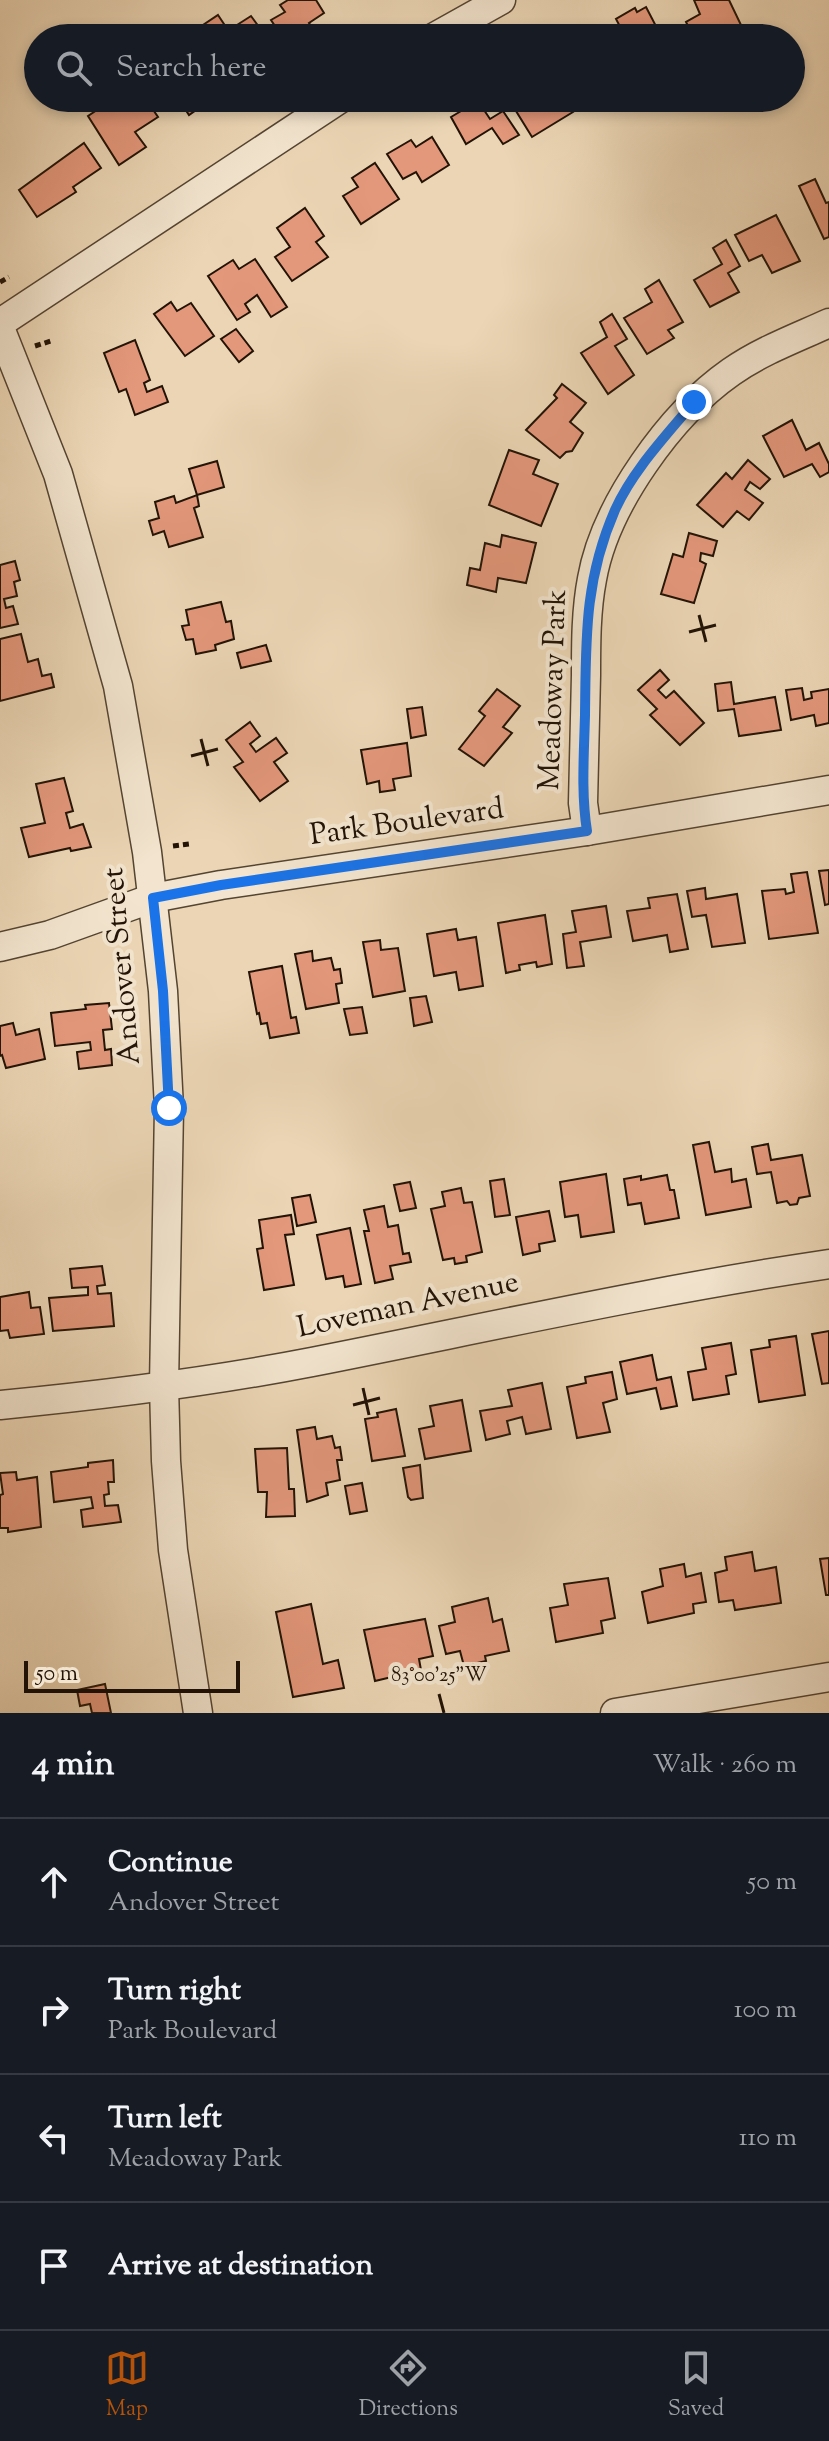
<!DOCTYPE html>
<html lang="en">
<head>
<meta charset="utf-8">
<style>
  body { margin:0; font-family:"Sorts Mill Goudy",serif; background:#242831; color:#f1f3f6 }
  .scale { position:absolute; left:24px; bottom:20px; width:216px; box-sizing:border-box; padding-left:8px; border:4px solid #221306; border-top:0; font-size:22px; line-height:28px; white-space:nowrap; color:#221306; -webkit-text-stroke:6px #f2e4ce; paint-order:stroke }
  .stop { position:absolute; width:24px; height:24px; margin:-18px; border:6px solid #1a73e8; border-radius:50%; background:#fff }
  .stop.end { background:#1a73e8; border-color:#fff; box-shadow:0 2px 8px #0008 }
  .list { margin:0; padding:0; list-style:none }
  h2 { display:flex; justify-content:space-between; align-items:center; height:104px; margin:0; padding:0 32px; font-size:34px }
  h2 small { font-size:26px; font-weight:400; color:#9ea1a6 }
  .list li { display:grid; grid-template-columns:52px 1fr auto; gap:24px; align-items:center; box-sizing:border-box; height:128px; padding:0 32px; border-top:2px solid #363941 }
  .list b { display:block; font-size:30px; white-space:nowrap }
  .list p { margin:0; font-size:26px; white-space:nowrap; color:#9ea1a6 }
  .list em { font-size:26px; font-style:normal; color:#9ea1a6 }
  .icon { flex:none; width:44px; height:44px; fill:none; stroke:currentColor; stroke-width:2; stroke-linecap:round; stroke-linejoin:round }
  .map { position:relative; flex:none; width:829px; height:1713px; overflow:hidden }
  .search { position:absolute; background:#171b24; box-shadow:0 4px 12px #0003; left:24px; right:24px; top:24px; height:88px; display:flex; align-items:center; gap:20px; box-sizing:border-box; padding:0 28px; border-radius:44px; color:#9ea1a6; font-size:30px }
  .sheet { height:616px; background:#171b24 }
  nav { display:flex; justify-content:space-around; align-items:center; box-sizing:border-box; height:112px; border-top:2px solid #363941; background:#171b24; font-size:22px; color:#9ea1a6 }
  nav a { display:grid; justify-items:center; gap:4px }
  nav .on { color:#b45309 }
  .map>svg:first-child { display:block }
  .building { fill:#e3977b; stroke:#221306; stroke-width:2 }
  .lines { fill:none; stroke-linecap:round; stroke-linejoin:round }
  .street-casing { stroke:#544432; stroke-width:31 }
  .path { stroke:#221306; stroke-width:5; stroke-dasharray:6 4; stroke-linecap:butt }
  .street { stroke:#f2e4ce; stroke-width:28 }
  .route { stroke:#1a73e8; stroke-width:10 }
  .ticks { fill:none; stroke:#221306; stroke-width:3 }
  .labels { text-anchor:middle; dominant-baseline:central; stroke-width:8; stroke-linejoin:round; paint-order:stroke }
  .street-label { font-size:30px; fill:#221306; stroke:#f2e4ce }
  .ticks-label { font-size:20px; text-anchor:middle; fill:#221306; stroke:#f2e4ce; stroke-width:8; stroke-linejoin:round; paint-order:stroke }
</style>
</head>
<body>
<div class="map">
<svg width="829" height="1713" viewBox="0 0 829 1713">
  <rect width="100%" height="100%" fill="#ebd5b4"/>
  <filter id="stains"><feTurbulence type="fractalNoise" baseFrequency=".0025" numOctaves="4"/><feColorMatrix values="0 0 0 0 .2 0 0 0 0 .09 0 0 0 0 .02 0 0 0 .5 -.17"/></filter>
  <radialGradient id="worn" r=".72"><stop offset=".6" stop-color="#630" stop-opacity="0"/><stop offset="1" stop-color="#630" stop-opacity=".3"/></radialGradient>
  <!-- building -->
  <g class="building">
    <path d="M288,0h28l8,13 -15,10 6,9 -11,6h-21l-12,-18 14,-8 -5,-7z"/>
    <path d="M694,0h35l12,25 -28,13h-19l-8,-16 14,-8z"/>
    <path d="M646,7l14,27 13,-7 6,11h-53l-10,-19 19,-11 2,4z"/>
    <path d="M218,15l14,21 8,-6 -3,-5 14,-9 16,22h-64l-6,-9z"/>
    <path d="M115,98h12l3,5 7,-5h8l13,19 -23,15 11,15 -27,18 -31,-49z"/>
    <path d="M178,98h35l-24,17z"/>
    <path d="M508,98h56l9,14 -41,25z"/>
    <path d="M478,101l12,18 13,-8 16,24 -16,9 -11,-16 -26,16 -15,-27z"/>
    <path d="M432,137l17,28 -27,17 -6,-10 -13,7 -16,-25 24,-14 5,7z"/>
    <path d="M84,143l17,25 -28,19 3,5 -39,25 -18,-27z"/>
    <path d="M375,163l24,36 -38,25 -18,-28 15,-9 -6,-9z"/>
    <path d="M815,179l11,24 3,-1v35l-5,2 -25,-53z"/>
    <path d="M305,208l19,28 -8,6 12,15 -36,24 -17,-24 15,-10 -13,-19z"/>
    <path d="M776,215l24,46 -28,12 -10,-18 -13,6 -14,-26z"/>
    <path d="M726,240l14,26 -12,7 11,19 -29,15 -16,-27 28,-16 -9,-16z"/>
    <path d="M255,259l32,48 -16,10 -14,-22 -12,9 5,8 -13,8 -29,-44 25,-16 6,9z"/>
    <path d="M659,280l24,42 -15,8 6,8 -27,16 -23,-36 28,-16 -7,-13z"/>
    <path d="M171,302l6,9 14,-8 23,33 -29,20 -31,-42z"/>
    <path d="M612,314l15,25 -12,7 19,29 -26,19 -27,-41 26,-16 -7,-15z"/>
    <path d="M236,329l17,22 -14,11 -18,-23z"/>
    <path d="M135,340l15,40 -6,3 3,9 15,-6 6,16 -33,13 -9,-26 -7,3 -15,-39z"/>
    <path d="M562,384l24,19 -16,19 13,11 -11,18 -6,1 -6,6 -34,-28 31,-32 -3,-3z"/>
    <path d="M792,420l14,30 13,-7 10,21v8l-9,5 -8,-13 -28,13 -21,-41z"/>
    <path d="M509,450l30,10 -6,14 25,10 -17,42 -52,-21z"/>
    <path d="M748,460l22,19 -10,10 -10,-7 -5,8 18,13 -14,17 -12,-9 -14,16 -26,-22 29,-32 6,6z"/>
    <path d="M217,461l7,26 -27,8 -8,-26z"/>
    <path d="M197,495l2,11 -5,2 9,29 -34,10 -5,-16 -11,4 -4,-14 10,-3 -4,-16 19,-6 2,7z"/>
    <path d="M689,533l28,8 -4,15 -12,-3 -1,8 6,3 -12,39 -33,-9 12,-40 10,3z"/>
    <path d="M502,535l34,8 -10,40 -28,-5 -2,14 -29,-7 3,-17 10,2 5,-27 15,4z"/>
    <path d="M15,561l5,19 -6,2 3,14 -13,3 2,9 7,-2 5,18 -18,4v-63z"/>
    <path d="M221,602l5,20 5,-1 3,18 -19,6 1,5 -20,4 -3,-15 -7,1 -4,-14 7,-1 -3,-15z"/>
    <path d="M21,634l7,28 10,-3 4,17 9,-2 3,13 -54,14v-62z"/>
    <path d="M266,645l5,16 -30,7 -4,-15z"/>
    <path d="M660,670l9,10 -11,10 8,8 8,-7 30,32 -24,22 -30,-30 7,-6 -19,-19z"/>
    <path d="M731,682l3,22 41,-7 6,33 -42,6 -5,-27 -16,2 -3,-27z"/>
    <path d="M802,688l2,12 8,-2 -1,-6 18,-3v34l-13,3 -2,-11 -23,5 -5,-30z"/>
    <path d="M497,689l23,17 -17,21 9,6 -28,33 -25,-17 26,-33 -6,-5z"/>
    <path d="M422,707l4,28 -15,3 -4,-29z"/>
    <path d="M250,722l10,14 -10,8 6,8 20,-14 11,15 -13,9 14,19 -28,20 -26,-34 9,-5 -17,-22z"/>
    <path d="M407,743l4,33 -18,3 2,11 -15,2 -1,-11 -12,3 -6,-34z"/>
    <path d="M64,778l9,33 -7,2 4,15 13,-4 8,23 -20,4 -1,-3 -41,9 -8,-29 24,-5 -9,-39z"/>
    <path d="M829,870v34l-4,1 -6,-34z"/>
    <path d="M807,872l11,61 -49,6 -7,-48 23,-2 1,5 8,-2 -3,-18z"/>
    <path d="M705,888l1,11 31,-5 8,49 -33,4 -6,-32 -14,2 -5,-26z"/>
    <path d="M677,894l11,55 -18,3 -3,-17 -34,6 -6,-30 23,-3 -2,-10z"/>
    <path d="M606,906l5,31 -31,5 4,24 -17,2 -4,-34 13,-2 -4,-21z"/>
    <path d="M545,915l7,49 -15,3 -1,-5 -17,3 1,5 -14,3 -8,-50z"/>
    <path d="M456,929l2,11 18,-3 7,49 -24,4 -3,-18 -22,4 -7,-42z"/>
    <path d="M380,940l1,10 17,-2 7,43 -32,6 -10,-55z"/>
    <path d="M312,951l1,10 18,-3 3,12 6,-1 2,14 -6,1 3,19 -33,6 -11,-55z"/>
    <path d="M282,966l9,52 5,-1 3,16 -29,5 -3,-15 -6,1 -2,-11 -2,1 -8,-42z"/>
    <path d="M426,996l6,26 -18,4 -4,-28z"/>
    <path d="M109,1003l3,26 -9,1 2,20 6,-1 1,16 -33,4 -2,-17 14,-2 -1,-8 -35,4 -4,-33 35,-4 -1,-4z"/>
    <path d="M362,1007l5,26 -17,2 -6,-26z"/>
    <path d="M13,1023l3,12 23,-6 6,30 -39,9 -4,-13 -2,1v-30z"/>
    <path d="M709,1142l6,30 16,-3 1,13 14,-3 5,28 -45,8 -13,-70z"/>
    <path d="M768,1144l3,16 31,-5 8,41 -11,2 -2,6 -7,1 -3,-4 -10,2 -6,-31 -14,2 -5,-27z"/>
    <path d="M606,1174l8,58 -33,5 -3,-22 -13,2 -5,-35z"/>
    <path d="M667,1175l3,15h4l5,28 -34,6 -4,-21 -13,2 -4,-26 17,-3v4z"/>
    <path d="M504,1179l6,36 -15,2 -5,-36z"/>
    <path d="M410,1182l6,26 -16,3 -6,-26z"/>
    <path d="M461,1188l3,15 8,-1 10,50 -16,4 1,6 -12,2 -1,-6 -11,2 -12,-51 14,-3 -3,-14z"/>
    <path d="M310,1195l6,27 -19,4 -5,-28z"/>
    <path d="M384,1206l4,21 10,-2 5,29 6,-1 2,9 -21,4 3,13 -18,4 -11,-52h5l-5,-21z"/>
    <path d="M549,1211l6,30 -16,3 1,7 -17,4 -7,-38z"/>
    <path d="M291,1215l3,19 -9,1 9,50 -30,5 -7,-41 6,-1 -4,-28z"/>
    <path d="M350,1228l11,56 -16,3 -2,-11 -17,3 -9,-44z"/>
    <path d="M102,1266l3,19 -8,1 1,8 13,-1 3,33 -61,5 -4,-33 39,-3v-8l-16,1 -2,-19z"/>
    <path d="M29,1292l2,16 9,-1 4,27 -34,4 -2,-8 -8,1v-34z"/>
    <path d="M829,1331v52l-7,1 -10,-50z"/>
    <path d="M796,1336l9,59 -46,7 -8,-52 19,-3 -1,-7z"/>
    <path d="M731,1343l5,31 -10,2 3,18 -36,6 -5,-28 18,-3 -4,-21z"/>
    <path d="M652,1355l5,25 14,-3 6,29 -16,3 -5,-21 -29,6 -7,-32z"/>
    <path d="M612,1372l5,27 -14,4 7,29 -33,6 -10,-51 19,-4 -1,-6z"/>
    <path d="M542,1383l9,46 -25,5 -4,-17 -15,4 3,13 -24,6 -6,-29 32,-5 -4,-16z"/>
    <path d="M462,1400l9,51 -46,8 -6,-30 15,-3 -4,-20z"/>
    <path d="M396,1409l9,47 -33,5 -7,-42 13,-2 -1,-4z"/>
    <path d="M315,1427l2,12 15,-3 3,12 5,-1 2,13h-5l3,20 -14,3 2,12 -21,7 -10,-72z"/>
    <path d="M287,1448l2,41h5l1,27 -29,1 1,-25h-9l-3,-43z"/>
    <path d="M113,1460l1,22h-6l1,12 -5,1 1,11 13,-1 3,17 -38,5 -2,-17 12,-2 -2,-11 -37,5 -3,-30 37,-5v-4z"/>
    <path d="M420,1465l3,33 -12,2 -3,-3 -5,-29z"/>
    <path d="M16,1472l1,8 20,-3 4,50 -33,5v-4h-8v-33l3,-1 -3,-21z"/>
    <path d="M362,1483l5,28 -17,3 -5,-28z"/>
    <path d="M752,1552l3,19 21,-4 5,36 -46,7 -2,-10 -14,2 -4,-29 12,-3 -2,-13z"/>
    <path d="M829,1558v37h-3l-6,-36z"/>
    <path d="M684,1564l2,13 15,-4 5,29 -13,2 1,9 -46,10 -6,-31 21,-6 -3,-17z"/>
    <path d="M608,1578l7,40 -14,3 2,12 -47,9 -6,-34 18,-3 -4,-21z"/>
    <path d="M488,1598l5,24 9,-3 7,32 -24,5 1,5 -22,5 -4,-15 -14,3 -7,-28 16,-4 -3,-15z"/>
    <path d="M311,1604l12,60 15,-4 6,28 -51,9 -17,-85z"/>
    <path d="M425,1619l8,37 -14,3 2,11 -46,11 -11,-51z"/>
    <path d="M105,1684l6,29h-19l-2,-9 -10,2 -3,-16z"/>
  </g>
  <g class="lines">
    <!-- street casing -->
    <g class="street-casing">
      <g id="street">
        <path d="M433,38l68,-38"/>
        <path d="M0,323l341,-225"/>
        <path d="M0,328l58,146 60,212 29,166 16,139 6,117 -5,278 2,75 7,89 25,163"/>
        <path d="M587,831l-4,-28c1,-43 2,-85 3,-128 0,-32 0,-65 6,-96 13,-74 79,-165 139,-207 30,-21 65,-34 98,-49"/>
        <path d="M0,947l50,-12 103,-37 68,-13 366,-54 242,-41"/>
        <path d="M0,1405c104,-10 209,-23 312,-43 173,-34 342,-72 517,-98"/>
        <path d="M615,1713l214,-36"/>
      </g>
    </g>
    <!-- path -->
    <g class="path">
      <path d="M0,282l9,-5"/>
      <path d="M35,346l16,-5"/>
      <path d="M173,846l16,-2"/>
    </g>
    <!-- street -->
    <use href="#street" class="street"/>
  </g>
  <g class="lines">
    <!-- route -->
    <path class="route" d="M169,1108l-6,-117 -10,-93 68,-13 366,-54c-6,-38 -3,-77 -2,-116 1,-75 -1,-134 30,-205 18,-40 51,-74 79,-108"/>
  </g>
  <!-- ticks -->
  <path class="ticks" d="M699,615l7,27M689,632l27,-7M201,739l7,27M191,756l27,-7M363,1388l6,27M353,1405l27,-7M439,1694l5,19"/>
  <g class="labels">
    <!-- street labels -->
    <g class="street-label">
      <text transform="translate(554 690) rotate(-88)">Meadoway Park</text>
      <text transform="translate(407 823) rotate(-8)">Park Boulevard</text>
      <text transform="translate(123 966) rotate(-95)">Andover Street</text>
      <text transform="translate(408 1306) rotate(-12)">Loveman Avenue</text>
    </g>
  </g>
  <g class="ticks-label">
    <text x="439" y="1681">83°00'25"W</text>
  </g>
  <rect width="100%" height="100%" filter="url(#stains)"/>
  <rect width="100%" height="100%" fill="url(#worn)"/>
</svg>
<div class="scale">50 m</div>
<div class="stop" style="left:169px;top:1108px"></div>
<div class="stop end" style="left:694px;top:402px"></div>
<div class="search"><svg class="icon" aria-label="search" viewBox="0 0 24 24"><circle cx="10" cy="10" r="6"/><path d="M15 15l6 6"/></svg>Search here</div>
</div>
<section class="sheet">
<h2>4 min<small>Walk · 260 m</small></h2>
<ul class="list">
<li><svg class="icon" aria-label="ahead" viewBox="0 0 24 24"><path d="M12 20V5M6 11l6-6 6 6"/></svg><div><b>Continue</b><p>Andover Street</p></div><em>50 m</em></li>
<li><svg class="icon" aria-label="right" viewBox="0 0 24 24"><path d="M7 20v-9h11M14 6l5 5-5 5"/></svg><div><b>Turn right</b><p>Park Boulevard</p></div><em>100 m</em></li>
<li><svg class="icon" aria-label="left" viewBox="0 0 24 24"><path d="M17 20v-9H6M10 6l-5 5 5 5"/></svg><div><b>Turn left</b><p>Meadoway Park</p></div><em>110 m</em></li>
<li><svg class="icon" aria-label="arrive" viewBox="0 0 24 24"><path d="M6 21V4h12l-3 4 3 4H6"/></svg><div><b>Arrive at destination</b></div></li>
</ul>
</section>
<nav>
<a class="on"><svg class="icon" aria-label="map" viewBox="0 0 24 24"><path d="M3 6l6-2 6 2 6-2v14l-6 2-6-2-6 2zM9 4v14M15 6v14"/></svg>Map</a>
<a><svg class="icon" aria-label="directions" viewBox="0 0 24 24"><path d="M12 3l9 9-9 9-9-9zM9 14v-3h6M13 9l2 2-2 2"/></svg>Directions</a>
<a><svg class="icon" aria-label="saved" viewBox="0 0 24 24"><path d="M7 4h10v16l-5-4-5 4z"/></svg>Saved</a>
</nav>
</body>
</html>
